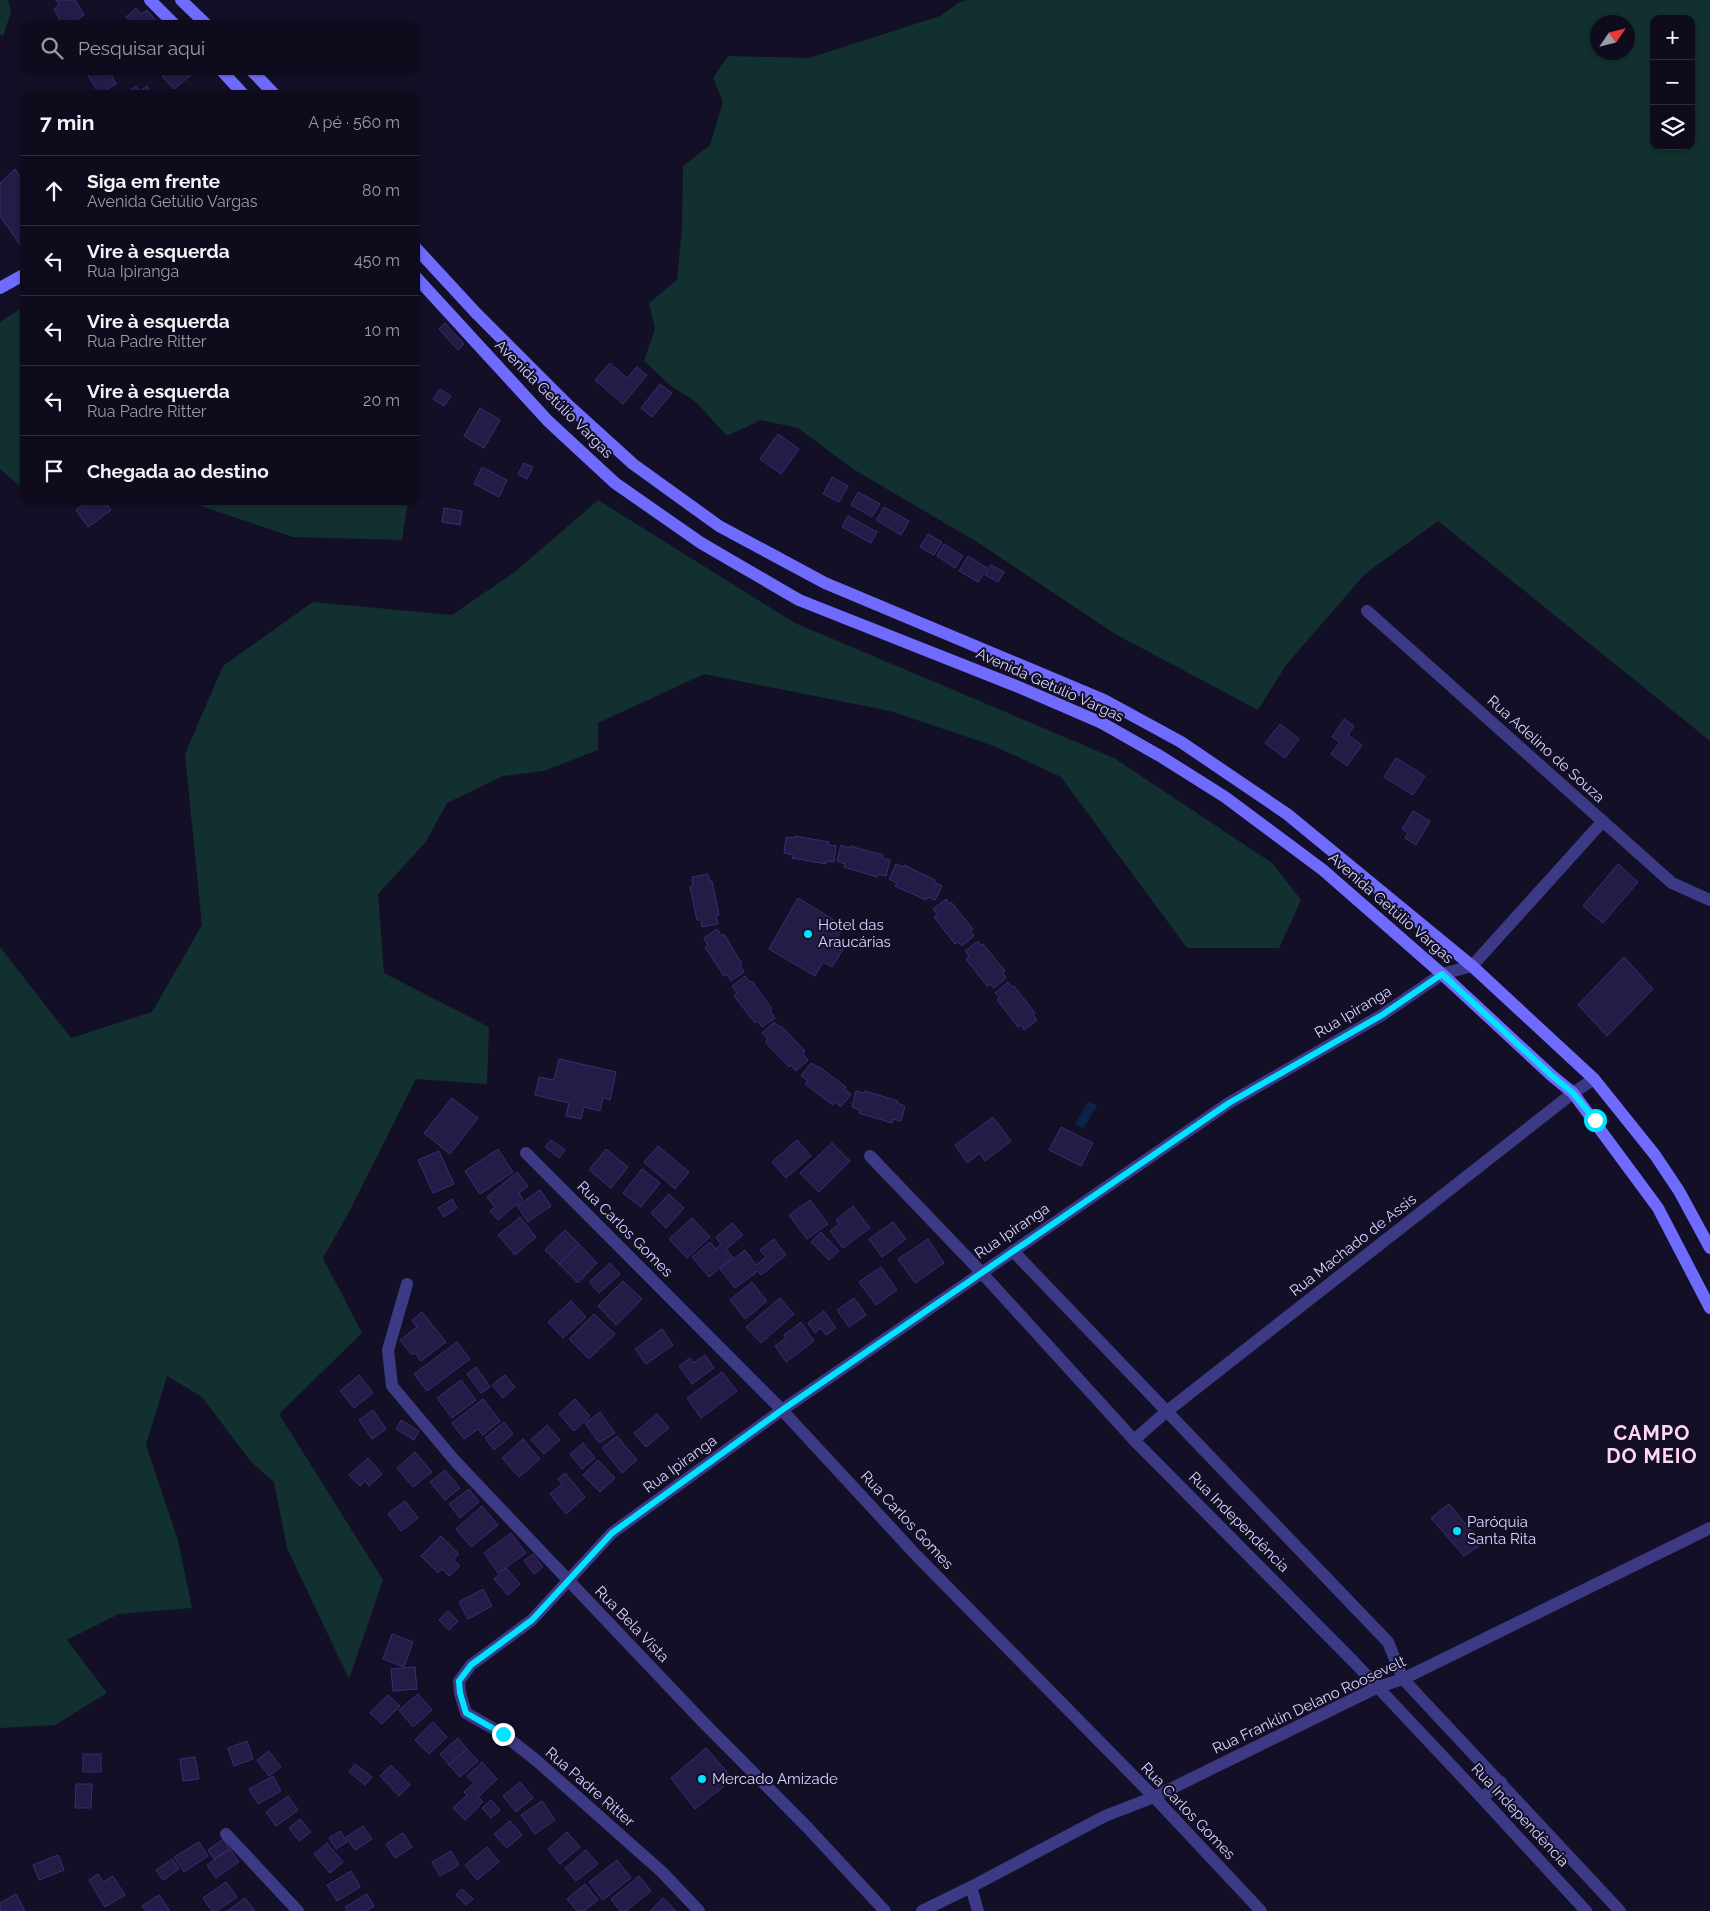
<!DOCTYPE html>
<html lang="pt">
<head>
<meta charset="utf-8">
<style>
  body { margin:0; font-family:Raleway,sans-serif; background:#171425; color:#f1f3f6 }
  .controls { position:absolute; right:15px; top:15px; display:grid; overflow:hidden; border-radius:10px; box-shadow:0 1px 4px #0004 }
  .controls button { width:45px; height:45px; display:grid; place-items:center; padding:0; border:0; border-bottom:1px solid #2e2b3b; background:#0e0b1c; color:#f1f3f6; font:25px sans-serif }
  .compass { position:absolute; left:1590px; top:15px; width:45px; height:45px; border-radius:50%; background:#0e0b1c; box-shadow:0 1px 4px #0004; rotate:55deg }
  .stop { position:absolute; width:15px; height:15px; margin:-11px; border:4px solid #00e5ff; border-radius:50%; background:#fff }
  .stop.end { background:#00e5ff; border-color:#fff; box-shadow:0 1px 5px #0008 }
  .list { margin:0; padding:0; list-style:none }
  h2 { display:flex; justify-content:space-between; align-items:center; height:65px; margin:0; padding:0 20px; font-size:21px }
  h2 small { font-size:16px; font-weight:400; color:#9b9ba3 }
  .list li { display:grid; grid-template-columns:32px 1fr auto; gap:15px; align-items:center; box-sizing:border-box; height:70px; padding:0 20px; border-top:1px solid #2e2b3b }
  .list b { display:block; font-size:19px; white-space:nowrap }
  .list p { margin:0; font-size:16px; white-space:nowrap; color:#9b9ba3 }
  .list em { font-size:16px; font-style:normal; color:#9b9ba3 }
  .icon { flex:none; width:28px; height:28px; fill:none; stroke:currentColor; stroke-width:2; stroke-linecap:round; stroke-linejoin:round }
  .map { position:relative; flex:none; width:1710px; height:1911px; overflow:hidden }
  .search { position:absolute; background:#0e0b1c; box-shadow:0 1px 4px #0004; left:20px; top:20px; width:400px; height:55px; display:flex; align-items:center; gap:12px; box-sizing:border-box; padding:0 18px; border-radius:15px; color:#9b9ba3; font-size:19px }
  .panel { position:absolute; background:#0e0b1c; box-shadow:0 1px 4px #0004; left:20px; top:90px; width:400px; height:415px; border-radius:15px }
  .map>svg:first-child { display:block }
  .green { fill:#12302f; fill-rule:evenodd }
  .water { fill:#0c2248 }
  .building { fill:#241b47; stroke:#3b2d73 }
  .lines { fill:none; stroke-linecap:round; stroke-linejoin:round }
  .street { stroke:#3d3a85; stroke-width:12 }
  .secondary { stroke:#6f6bff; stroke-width:12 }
  .route { stroke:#00e5ff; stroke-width:6 }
  .poi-dot { fill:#00e5ff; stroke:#130f26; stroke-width:2 }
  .labels { text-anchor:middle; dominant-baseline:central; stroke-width:4; stroke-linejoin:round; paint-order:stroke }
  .street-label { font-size:15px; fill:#d9d4ff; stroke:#130f26 }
  .poi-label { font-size:15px; fill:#d9d4ff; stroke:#130f26; text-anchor:start }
  .district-label { font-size:20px; font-weight:bold; letter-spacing:1px; fill:#ffd6f0; stroke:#130f26 }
</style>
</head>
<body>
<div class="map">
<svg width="1710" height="1911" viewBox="0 0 1710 1911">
  <rect width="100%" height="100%" fill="#130f26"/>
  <!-- green -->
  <g class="green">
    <path d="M0,0h8l3,12 -8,24 -3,-1z"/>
    <path d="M967,0h743v741l-272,-220 -73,53 -79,91 -28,45 -143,-76 -138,-92 -124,-73 -55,-41 -37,-8 -34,16 -31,-34 -25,-16 -27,-25 11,-32 -6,-26 28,-23 5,-51 1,-63 27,-21 13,-43 -10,-24 15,-22 81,2 131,-42 18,-13zM1654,19h37v127h-37zM1598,22h30v30h-30z"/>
    <path d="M25,306v184h-1l-24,-21v-147z"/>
    <path d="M183,500h225l-6,40 -109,-3z"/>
    <path d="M598,500l197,123 319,135 158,105 29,37 -22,48h-92l-126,-171 -67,-31 -104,-35 -186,-37 -106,49v27l-54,21 -41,5 -56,27 -22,40 -47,51 6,79 105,54 -2,57 -71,-5 -66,131 -27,48 39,75 -83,81 104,166 -34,99 -62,-131 -13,-66 -23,-20 -49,-65 -35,-21 -21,69 32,95 14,68 -73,6 -52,26 40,53 -52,32 -55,3v-781l71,91 81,-26 50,-87 -17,-171 38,-88 90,-64 139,13 64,-44z"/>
  </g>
  <!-- water -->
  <path class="water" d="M1089,1101l8,5 -14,23 -8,-6z"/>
  <!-- building -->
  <g class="building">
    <path d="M56,0h19l9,15 -15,10h-6l-9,-16 5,-4z"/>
    <path d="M136,8l5,6 6,-4 11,13 -2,2h-28l3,-2 -5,-6z"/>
    <path d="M85,70h24l7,14 -17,10z"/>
    <path d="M170,70h27l-23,19 -12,-13z"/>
    <path d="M136,86l4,5 7,-5 7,9h-30z"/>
    <path d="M15,169l10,14v60l-4,3 -21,-30v-33z"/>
    <path d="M445,323l19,21 -6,6 -19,-21z"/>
    <path d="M610,363l17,15 10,-11 10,8 -24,29 -28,-24z"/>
    <path d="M660,384l12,9 -20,24 -11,-9z"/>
    <path d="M440,389l11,7 -7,10 -11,-7z"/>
    <path d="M480,408l20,12 -16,28 -20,-12z"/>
    <path d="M778,434l21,15 -18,25 -21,-15z"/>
    <path d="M524,463l9,4 -6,12 -9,-5z"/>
    <path d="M482,467l25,13 -8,17 -25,-13z"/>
    <path d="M832,477l16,9 -9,16 -16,-8z"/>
    <path d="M858,492l22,12 -8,13 -21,-12z"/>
    <path d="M89,500h15l7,10 -23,17 -12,-17z"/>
    <path d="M884,507l25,14 -8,14 -25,-15z"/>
    <path d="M444,508l18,3 -2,14 -18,-3z"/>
    <path d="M848,516l29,16 -6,11 -29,-16z"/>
    <path d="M928,534l14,8 -8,13 -14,-8z"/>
    <path d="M944,544l19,12 -8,12 -18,-12z"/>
    <path d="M968,556l19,12 -9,14 -19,-11z"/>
    <path d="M991,565l13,7 -6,10 -13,-7z"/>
    <path d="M1344,719l10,7 -6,9 14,10 -15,21 -16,-12 9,-12 -8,-5z"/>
    <path d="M1280,724l19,15 -14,19 -20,-15z"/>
    <path d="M1396,758l29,18 -12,19 -29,-18z"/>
    <path d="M1413,811l17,10 -14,24 -11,-7 3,-5 -6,-4z"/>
    <path d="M795,836l34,6 -1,3 8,1 -2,16 -8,-1v3l-34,-6 1,-3 -9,-2 2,-16 8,1z"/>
    <path d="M841,845l8,3 1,-2 33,9 -1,3 8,2 -4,16 -8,-2 -1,3 -33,-10 1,-3 -8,-3z"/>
    <path d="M896,864l7,3 1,-2 31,15 -1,2 8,4 -7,14 -7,-3 -2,3 -31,-14 2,-3 -8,-4z"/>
    <path d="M1618,864l20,18 -35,41 -20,-17z"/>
    <path d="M708,874l2,8 2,-1 7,34 -3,1 2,8 -16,3 -1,-7h-4l-7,-33 3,-1 -1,-9z"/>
    <path d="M798,898l46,28 -10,17 9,6 -11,18 -9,-5 -8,14 -46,-27z"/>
    <path d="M946,899l3,5 2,-2 22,27 -3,2 4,5 -12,10 -4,-4 -3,2 -21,-27 3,-3 -4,-5z"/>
    <path d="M717,929l5,7 2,-2 18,30 -2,1 4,7 -13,9 -4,-7 -3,2 -19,-29 3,-1 -4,-8z"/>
    <path d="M978,941l3,5 2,-2 22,27 -2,2 3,5 -12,10 -4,-4 -3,2 -21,-27 3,-3 -4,-5z"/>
    <path d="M1624,957l29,32 -46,47 -29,-31z"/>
    <path d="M745,976l5,6 2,-1 20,28 -2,1 5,8 -13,9 -5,-6 -2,2 -21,-27 3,-3 -5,-7z"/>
    <path d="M1008,982l4,5 2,-1 21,27 -2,2 4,5 -13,10 -3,-5 -3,2 -21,-27 3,-2 -5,-5z"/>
    <path d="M774,1022l6,5 1,-1 24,25 -2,3 5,6 -12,11 -5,-6 -2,2 -24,-25 3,-3 -6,-6z"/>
    <path d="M559,1059l57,13 -6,28 -7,-2 -3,13 -16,-4 -3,12 -15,-3 3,-13 -34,-8 4,-18 15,3z"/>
    <path d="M811,1063l6,4 1,-1 28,21 -2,2 7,5 -10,13 -6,-5 -2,3 -28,-21 3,-3 -7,-5z"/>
    <path d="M856,1091l8,2 1,-2 33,10 -1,2 8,3 -4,15 -8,-2 -1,4 -33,-10 1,-3 -8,-3z"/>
    <path d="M452,1098l26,20 -28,36 -26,-21z"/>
    <path d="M993,1117l18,24 -26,20 -5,-8 -13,10 -12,-18z"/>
    <path d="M1061,1127l32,16 -12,23 -32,-16z"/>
    <path d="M551,1140l14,10 -6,8 -14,-11z"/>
    <path d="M797,1140l14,16 -25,22 -14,-16z"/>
    <path d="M832,1143l18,18 -31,31 -19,-19z"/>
    <path d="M658,1146l31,26 -14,17 -31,-27z"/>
    <path d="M498,1149l15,23 -33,22 -15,-23z"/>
    <path d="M606,1149l22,18 -17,21 -22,-18z"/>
    <path d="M439,1151l15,33 -21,9 -15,-33z"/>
    <path d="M642,1169l18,14 -19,24 -18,-14z"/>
    <path d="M517,1172l11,14 -9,7 4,6 -25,21 -8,-9 5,-4 -8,-10z"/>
    <path d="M540,1190l11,16 -23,16 -11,-16z"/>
    <path d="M669,1194l15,14 -18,20 -15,-15z"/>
    <path d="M452,1199l5,9 -13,9 -6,-9z"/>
    <path d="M810,1200l18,24 -21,15 -18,-24z"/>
    <path d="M853,1206l17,22 -27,20 -13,-17 9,-7 -3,-4z"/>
    <path d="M520,1217l16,20 -21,18 -17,-20z"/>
    <path d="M692,1218l18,19 -23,21 -18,-19z"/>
    <path d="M893,1222l13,17 -24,18 -13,-18z"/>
    <path d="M732,1223l11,12 -17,14 7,8 -24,20 -17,-20 18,-15 6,7 5,-5 -5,-7z"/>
    <path d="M565,1230l14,14 -20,20 -14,-14z"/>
    <path d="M821,1232l18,19 -10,9 -18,-18z"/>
    <path d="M774,1239l12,16 -25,20 -3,-4 -23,17 -15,-19 25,-19 11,15 10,-8 -6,-7z"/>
    <path d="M928,1239l16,24 -29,20 -17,-24z"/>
    <path d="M579,1244l18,19 -19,20 -19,-19z"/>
    <path d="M610,1263l10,11 -21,19 -10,-11z"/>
    <path d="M881,1267l16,23 -21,15 -17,-23z"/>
    <path d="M623,1281l19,18 -26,26 -18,-19z"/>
    <path d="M752,1282l15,19 -22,18 -15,-19z"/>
    <path d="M780,1298l14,16 -33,29 -15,-16z"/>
    <path d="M854,1298l12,17 -17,12 -12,-17z"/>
    <path d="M571,1301l15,16 -23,21 -15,-16z"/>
    <path d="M824,1311l12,17 -10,7 -5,-7 -6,5 -7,-10z"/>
    <path d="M422,1312l24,30 -25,19 -6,-8 -3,2 -12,-15 17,-13 -5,-7z"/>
    <path d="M594,1314l21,20 -26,25 -20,-20z"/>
    <path d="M801,1322l13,19 -28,21 -11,-16 11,-8 -2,-3z"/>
    <path d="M662,1329l11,16 -27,19 -11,-15z"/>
    <path d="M457,1342l13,17 -43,32 -13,-17z"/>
    <path d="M705,1355l9,13 -22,16 -13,-18 11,-8 3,5z"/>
    <path d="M476,1367l14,20 -9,6 -14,-19z"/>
    <path d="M722,1372l15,19 -36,27 -14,-20z"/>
    <path d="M359,1375l14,18 -19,15 -14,-17z"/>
    <path d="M505,1375l10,12 -12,11 -11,-13z"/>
    <path d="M461,1380l15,20 -24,18 -15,-20z"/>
    <path d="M483,1399l17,22 -17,14 -5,-6 -14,10 -12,-16z"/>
    <path d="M575,1399l15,17 -16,15 -15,-17z"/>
    <path d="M373,1410l13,19 -14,10 -13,-19z"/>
    <path d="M600,1412l15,21 -16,10 -14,-20z"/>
    <path d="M657,1414l12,14 -23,19 -12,-14z"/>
    <path d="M401,1420l18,11 -5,9 -18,-11z"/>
    <path d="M504,1422l9,12 -19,16 -9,-12z"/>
    <path d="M547,1425l13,15 -16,14 -13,-14z"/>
    <path d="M617,1436l20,24 -15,13 -20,-25z"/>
    <path d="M523,1439l17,20 -21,18 -17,-19z"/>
    <path d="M583,1443l12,15 -13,11 -12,-15z"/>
    <path d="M415,1452l17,20 -19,15 -16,-19z"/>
    <path d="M368,1458l14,16 -13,12 -4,-5 -5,5 -11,-11z"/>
    <path d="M598,1460l17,18 -15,14 -17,-17z"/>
    <path d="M445,1470l15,18 -15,12 -15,-18z"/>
    <path d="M565,1473l20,24 -19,17 -16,-20 12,-10 -4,-5z"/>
    <path d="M469,1489l10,13 -19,16 -11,-14z"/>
    <path d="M405,1501l13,17 -17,13 -13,-17z"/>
    <path d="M1449,1504l33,40 -18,12 -33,-38z"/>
    <path d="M482,1506l16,19 -27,22 -15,-18z"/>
    <path d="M511,1533l15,20 -28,20 -14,-20z"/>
    <path d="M441,1536l18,18 -6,6 7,6 -11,10 -7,-7 -4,4 -17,-17z"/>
    <path d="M533,1554l10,13 -9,7 -10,-13z"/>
    <path d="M506,1568l14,16 -12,11 -14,-16z"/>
    <path d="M483,1589l9,17 -24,13 -9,-17z"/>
    <path d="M448,1611l10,10 -9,9 -10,-10z"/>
    <path d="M392,1634l21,8 -9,25 -21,-8z"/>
    <path d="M415,1667l2,22 -24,2 -2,-22z"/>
    <path d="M418,1694l14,16 -19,17 -14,-17z"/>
    <path d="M388,1695l12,11 -18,18 -12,-11z"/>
    <path d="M433,1722l14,15 -18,17 -14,-14z"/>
    <path d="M458,1738l9,11 -18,16 -9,-11z"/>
    <path d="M247,1741l6,18 -19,7 -6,-18z"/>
    <path d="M706,1748l27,31 -38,30 -24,-31z"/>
    <path d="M467,1749l11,12 -18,16 -11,-12z"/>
    <path d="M269,1751l12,16 -12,9 -12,-16z"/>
    <rect x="83" y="1754" width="18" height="18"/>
    <path d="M195,1757l4,22 -16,2 -3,-22z"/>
    <path d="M482,1762l15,17 -19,18 5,5 -18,18 -12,-12 14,-13 -3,-3 10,-9 -7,-7z"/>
    <path d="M355,1764l17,13 -7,8 -16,-13z"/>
    <path d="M391,1765l19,20 -11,11 -19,-20z"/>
    <path d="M273,1776l8,15 -23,13 -9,-15z"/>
    <path d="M520,1782l13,16 -17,14 -13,-16z"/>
    <path d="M76,1784h16l-1,24h-16z"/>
    <path d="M288,1796l10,14 -22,16 -10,-14z"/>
    <path d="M491,1800l9,10 -9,8 -9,-10z"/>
    <path d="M542,1801l13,19 -20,14 -14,-19z"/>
    <path d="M300,1819l11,13 -12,9 -10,-13z"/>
    <path d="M510,1821l12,14 -15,13 -13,-14z"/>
    <path d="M363,1826l9,13 -17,11 -9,-13z"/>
    <path d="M340,1831l7,11 -11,7 -7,-11z"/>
    <path d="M567,1832l13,15 -20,17 -12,-15z"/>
    <path d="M403,1833l9,14 -17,11 -9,-14z"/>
    <path d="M223,1839l7,10 -16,10 -6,-9z"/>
    <path d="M199,1842l9,14 -24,16 -10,-15z"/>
    <path d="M327,1843l16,19 -13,11 -16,-19z"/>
    <path d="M487,1847l12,15 -22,18 -12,-15z"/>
    <path d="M230,1849l9,13 -23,16 -9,-13z"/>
    <path d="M586,1850l12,14 -22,17 -11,-13z"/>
    <path d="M451,1851l8,14 -19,11 -8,-14z"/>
    <path d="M58,1855l6,15 -25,10 -6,-15z"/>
    <path d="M172,1859l7,10 -16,11 -7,-10z"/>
    <path d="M617,1860l14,18 -28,22 -14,-18z"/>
    <path d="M351,1871l9,16 -23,14 -10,-16z"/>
    <path d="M98,1874l5,8 10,-6 12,19 -20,12 -16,-27z"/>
    <path d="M639,1876l12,15 -25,20h-6l-9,-12z"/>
    <path d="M226,1882l11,15 -20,14h-5l-9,-13z"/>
    <path d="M585,1884l13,16 -14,11h-7l-10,-12z"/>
    <path d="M462,1889l11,10 -7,6 -10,-10z"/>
    <path d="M16,1894l9,17h-25v-8z"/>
    <path d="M367,1894l7,12 -8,5h-19l-2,-4z"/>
    <path d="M159,1895l11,16h-24l-4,-5z"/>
    <path d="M245,1898l10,13h-28z"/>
    <path d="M663,1898l13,13h-26z"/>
  </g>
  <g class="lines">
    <!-- street -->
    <g class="street">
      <path d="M1367,611l305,272 38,17"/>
      <path d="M526,1153l256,257 134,145 238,242 107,114"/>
      <path d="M870,1156l111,116 153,168 220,222 128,136 104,113"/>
      <path d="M1013,1251l375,391 15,37 217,232"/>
      <path d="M407,1284l-19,66 4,36 64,76 246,259 105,106 78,84"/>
      <path d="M1134,1440l32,-28 407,-319 21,-14"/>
      <path d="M1482,1798l19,-16"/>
      <path d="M226,1834l72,77"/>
      <path d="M971,1887l7,24"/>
      <path d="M699,1911l-37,-39 -125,-111 -34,-27 -37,-21 -6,-20 -1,-12 12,-16 61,-45 80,-87 170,-123 447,-307 153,-88 60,-41 30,-8 131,-145"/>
      <path d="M922,1911l49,-24 134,-71 49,-19 224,-110 25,-8 307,-151"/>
    </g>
    <!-- secondary -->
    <g class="secondary">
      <path d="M150,0l25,25"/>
      <path d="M181,0l26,25"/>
      <path d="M221,70l23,25"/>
      <path d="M251,70l24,25"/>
      <path d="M415,247l61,66 92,92 65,59 86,62 106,57 279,117 77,42 106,72 185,152 122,113 61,76 24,36 31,57"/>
      <path d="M415,276l133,145 67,62 86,60 98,57 222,88 81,35 58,33 65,41 98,73 119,104 109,101 22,18 85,115 52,100"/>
      <path d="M0,288l25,-14"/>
    </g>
  </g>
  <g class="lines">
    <!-- route -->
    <path class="route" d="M503,1734l-37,-21 -6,-20 -1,-12 12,-16 61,-45 80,-87 170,-123 447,-307 153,-88 60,-41 109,101 22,18 22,27"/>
  </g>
  <!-- markers -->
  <g class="poi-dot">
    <circle cx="808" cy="934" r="5"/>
    <circle cx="1457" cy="1531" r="5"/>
    <circle cx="702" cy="1779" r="5"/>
  </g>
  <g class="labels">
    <!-- street labels -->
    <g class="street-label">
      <text transform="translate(554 399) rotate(45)">Avenida Getúlio Vargas</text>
      <text transform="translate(1050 685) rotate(24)">Avenida Getúlio Vargas</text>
      <text transform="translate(1546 749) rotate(42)">Rua Adelino de Souza</text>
      <text transform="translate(1391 908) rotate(41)">Avenida Getúlio Vargas</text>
      <text transform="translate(1353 1012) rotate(-31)">Rua Ipiranga</text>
      <text transform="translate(625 1229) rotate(45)">Rua Carlos Gomes</text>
      <text transform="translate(1012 1231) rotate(-34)">Rua Ipiranga</text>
      <text transform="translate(1353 1245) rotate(-38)">Rua Machado de Assis</text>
      <text transform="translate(680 1464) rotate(-36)">Rua Ipiranga</text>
      <text transform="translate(907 1520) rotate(47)">Rua Carlos Gomes</text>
      <text transform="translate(1239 1522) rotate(45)">Rua Independência</text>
      <text transform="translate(632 1624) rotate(46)">Rua Bela Vista</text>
      <text transform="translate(1309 1705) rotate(-25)">Rua Franklin Delano Roosevelt</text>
      <text transform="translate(590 1787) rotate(41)">Rua Padre Ritter</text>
      <text transform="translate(1188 1811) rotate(46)">Rua Carlos Gomes</text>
      <text transform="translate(1520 1815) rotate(47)">Rua Independência</text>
    </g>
    <!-- poi labels -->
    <g class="poi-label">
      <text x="818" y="925">Hotel das<tspan x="818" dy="17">Araucárias</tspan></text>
      <text x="1467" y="1522">Paróquia<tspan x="1467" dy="17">Santa Rita</tspan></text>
      <text x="712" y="1779">Mercado Amizade</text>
    </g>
    <!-- district labels -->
    <g class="district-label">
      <text x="1652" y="1433">CAMPO<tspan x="1652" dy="23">DO MEIO</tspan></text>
    </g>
  </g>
</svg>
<div class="controls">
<button>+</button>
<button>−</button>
<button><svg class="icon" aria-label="layers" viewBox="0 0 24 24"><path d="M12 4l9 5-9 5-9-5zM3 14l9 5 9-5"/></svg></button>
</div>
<svg class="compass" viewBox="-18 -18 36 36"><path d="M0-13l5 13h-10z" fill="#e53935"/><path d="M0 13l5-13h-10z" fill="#9b9ba3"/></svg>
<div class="stop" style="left:1595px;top:1120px"></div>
<div class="stop end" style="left:503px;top:1734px"></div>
<div class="search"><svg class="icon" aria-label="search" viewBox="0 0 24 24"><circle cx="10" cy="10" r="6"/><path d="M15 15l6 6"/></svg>Pesquisar aqui</div>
<section class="panel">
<h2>7 min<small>A pé · 560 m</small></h2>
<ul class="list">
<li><svg class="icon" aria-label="ahead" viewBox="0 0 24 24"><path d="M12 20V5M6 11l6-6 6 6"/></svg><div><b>Siga em frente</b><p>Avenida Getúlio Vargas</p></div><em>80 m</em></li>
<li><svg class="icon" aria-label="left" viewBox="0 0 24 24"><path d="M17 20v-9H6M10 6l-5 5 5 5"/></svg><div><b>Vire à esquerda</b><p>Rua Ipiranga</p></div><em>450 m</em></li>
<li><svg class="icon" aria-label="left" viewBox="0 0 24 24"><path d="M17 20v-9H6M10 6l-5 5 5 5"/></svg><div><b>Vire à esquerda</b><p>Rua Padre Ritter</p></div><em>10 m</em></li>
<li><svg class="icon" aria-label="left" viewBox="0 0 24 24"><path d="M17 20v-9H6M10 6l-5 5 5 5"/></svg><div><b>Vire à esquerda</b><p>Rua Padre Ritter</p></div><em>20 m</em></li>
<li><svg class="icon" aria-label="arrive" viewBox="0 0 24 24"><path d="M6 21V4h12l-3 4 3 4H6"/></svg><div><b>Chegada ao destino</b></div></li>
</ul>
</section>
</div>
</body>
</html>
